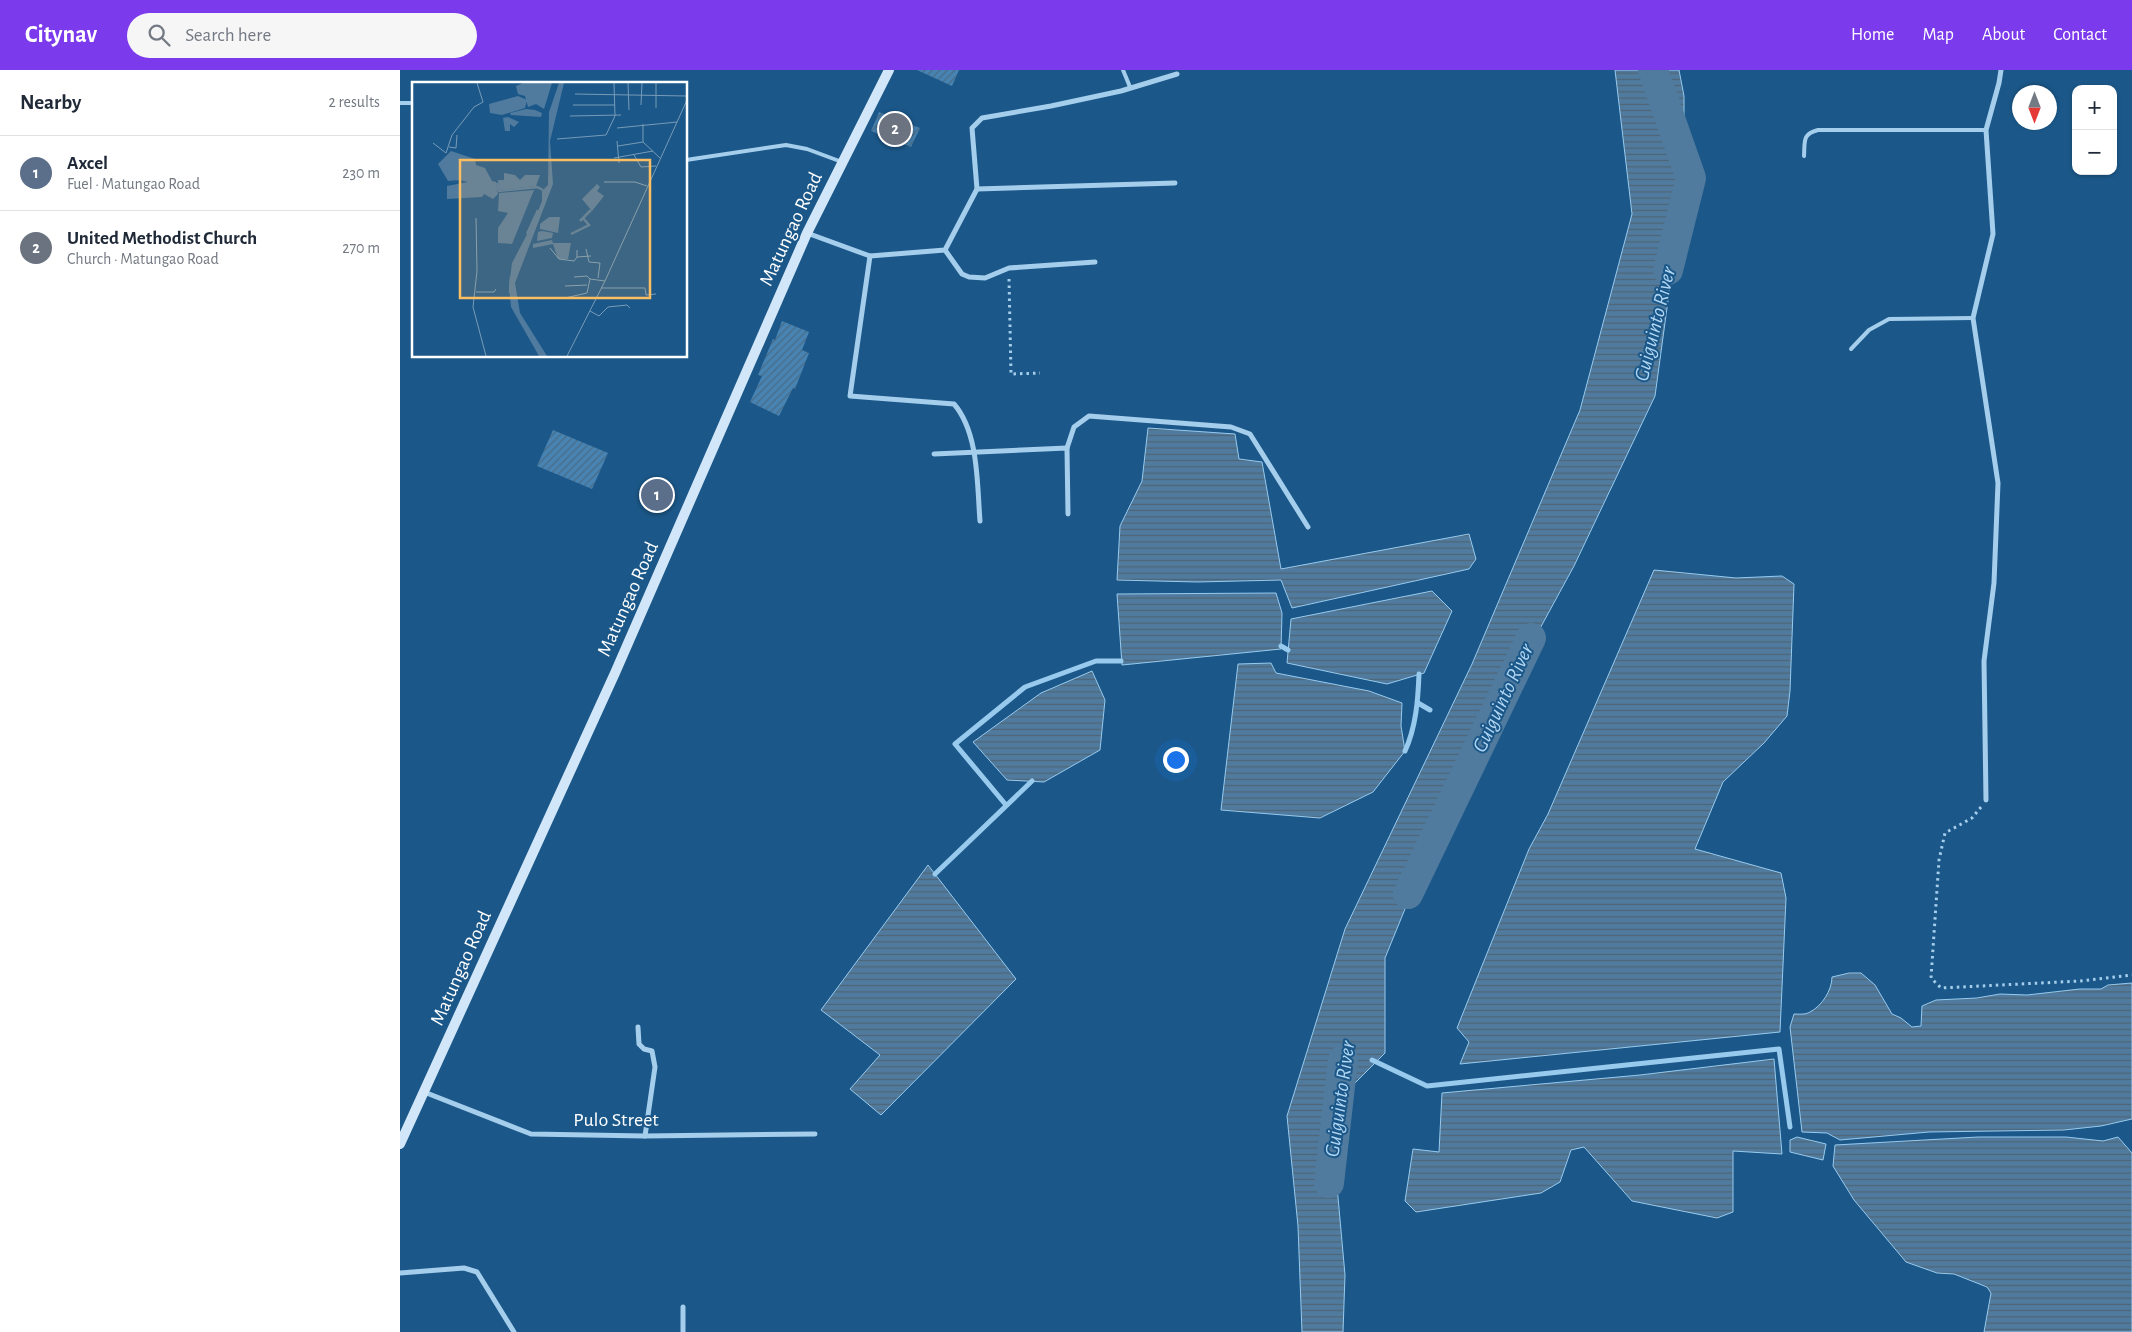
<!DOCTYPE html>
<html lang="en">
<head>
<meta charset="utf-8">
<style>
  body { margin:0; font-family:"Alegreya Sans",sans-serif; background:#f6f6f7; color:#1f2937 }
  .controls { position:absolute; right:15px; top:15px; display:grid; overflow:hidden; border-radius:10px; box-shadow:0 1px 4px #0004 }
  .controls button { width:45px; height:45px; display:grid; place-items:center; padding:0; border:0; border-bottom:1px solid #e0e1e3; background:#fff; color:#1f2937; font:25px sans-serif }
  .compass { position:absolute; left:1612px; top:15px; width:45px; height:45px; border-radius:50%; background:#fff; box-shadow:0 1px 4px #0004; rotate:180deg }
  .you { position:absolute; left:775px; top:689px; width:18px; height:18px; margin:-12px; border:4px solid #fff; border-radius:50%; background:#1a73e8; box-shadow:0 0 0 8px #1a73e833 }
  .badge { display:grid; place-items:center; width:32px; height:32px; border-radius:50%; background:#7c3aed; color:#fff; font-size:16px; font-weight:700 }
  .pin { position:absolute; translate:-50% -50%; border:2px solid #fff; box-shadow:0 1px 5px #0006 }
  .list { margin:0; padding:0; list-style:none }
  h2 { display:flex; justify-content:space-between; align-items:center; height:65px; margin:0; padding:0 20px; font-size:21px }
  h2 small { font-size:16px; font-weight:400; color:#747a83 }
  .list li { display:grid; grid-template-columns:32px 1fr auto; gap:15px; align-items:center; box-sizing:border-box; height:75px; padding:0 20px; border-top:1px solid #e0e1e3 }
  .list b { display:block; font-size:19px; white-space:nowrap }
  .list p { margin:0; font-size:16px; white-space:nowrap; color:#747a83 }
  .list em { font-size:16px; font-style:normal; color:#747a83 }
  .icon { flex:none; width:28px; height:28px; fill:none; stroke:currentColor; stroke-width:2; stroke-linecap:round; stroke-linejoin:round }
  .map { position:relative; flex:none; width:1732px; height:1262px; overflow:hidden }
  header { display:flex; align-items:center; gap:30px; box-sizing:border-box; height:70px; padding:0 25px; background:#7c3aed; color:#fff }
  header strong { font-size:24px }
  nav { display:flex; gap:28px; margin-inline-start:auto; font-size:18px }
  .search { width:350px; height:45px; background:#f6f6f7; display:flex; align-items:center; gap:12px; box-sizing:border-box; padding:0 18px; border-radius:28px; color:#747a83; font-size:19px }
  main { display:flex }
  aside { flex:1; background:#fff }
  .map>svg:first-child { display:block }
  .water { fill:url(#water-rules); stroke:#98caee }
  .lines { fill:none; stroke-linecap:round; stroke-linejoin:round }
  .stream { stroke:#98caee; stroke-width:5 }
  .river { stroke:#507b9e; stroke-width:30 }
  .building { fill:url(#building-hatch) }
  .path { stroke:#a5ceec; stroke-width:3; stroke-dasharray:2.5 4; stroke-linecap:butt }
  .service { stroke:#a5ceec; stroke-width:4 }
  .minor { stroke:#a5ceec; stroke-width:5 }
  .secondary { stroke:#d1e7f9; stroke-width:10 }
  .labels { text-anchor:middle; dominant-baseline:central; stroke-width:4; stroke-linejoin:round; paint-order:stroke }
  .street-label { font-size:20px; fill:#fff; stroke:#1b5889 }
  .water-label { font-size:21px; font-style:italic; fill:#b1d7f4; stroke:#1b5889 }
  .inset-river { fill:none; stroke:#507b9e; stroke-width:2.5 }
  .inset-road { fill:none; stroke:#769bb8; stroke-width:1 }
  .view { fill:#fdbe62; fill-opacity:0.15; stroke:#fdbe62; stroke-width:2.5 }
  .inset-edge { fill:none; stroke:#fff; stroke-width:2.5 }
</style>
</head>
<body>
<header>
<strong>Citynav</strong>
<div class="search"><svg class="icon" aria-label="search" viewBox="0 0 24 24"><circle cx="10" cy="10" r="6"/><path d="M15 15l6 6"/></svg>Search here</div>
<nav><a>Home</a><a>Map</a><a>About</a><a>Contact</a></nav>
</header>
<main>
<aside>
<h2>Nearby<small>2 results</small></h2>
<ul class="list">
<li><span class="badge" style="background:#5c6f8a">1</span><div><b>Axcel</b><p>Fuel · Matungao Road</p></div><em>230 m</em></li>
<li><span class="badge" style="background:#6b7280">2</span><div><b>United Methodist Church</b><p>Church · Matungao Road</p></div><em>270 m</em></li>
</ul>
</aside>
<div class="map">
<svg width="1732" height="1262" viewBox="0 0 1732 1262">
  <defs>
    <pattern id="water-rules" width="6" height="5" patternUnits="userSpaceOnUse" patternTransform="scale(1.25)"><rect width="6" height="5" fill="#507b9e"/><path d="M0 2.5h6" fill="none" stroke="#4e6475"/></pattern>
    <pattern id="building-hatch" width="6" height="6" patternUnits="userSpaceOnUse" patternTransform="scale(1.25)"><rect width="6" height="6" fill="#4884b3"/><path d="M-1 1l2-2M0 6l6-6M5 7l2-2" fill="none" stroke="#4a6b85"/></pattern>
  </defs>
  <rect width="100%" height="100%" fill="#1b5889"/>
  <!-- water -->
  <g class="water">
    <path d="M1215,0h64l5,26v87l-29,213 -81,170 -116,213 -73,179v95l-55,55 15,167 -2,57h-41l-4,-106 -11,-110 58,-187 127,-265 108,-254 52,-196z"/>
    <path d="M748,358l87,6 4,25 23,3 19,107 188,-35 7,25 -7,10 -177,39 -11,-28 -84,2 -80,-2 3,-54 22,-45z"/>
    <path d="M1254,500l82,8 46,-2 12,8 -4,107 -3,25 -23,27 -41,39 -28,67 86,24 5,25 -6,134 -320,32 9,-22 -12,-14 72,-179 19,-35z"/>
    <path d="M1032,521l20,20 -28,62 -37,11 -100,-21 4,-44z"/>
    <path d="M876,523l6,20 -1,36 -159,16 -5,-71z"/>
    <path d="M871,593l5,10 93,18 33,12 -1,23 4,25 -32,41 -53,26 -99,-8 17,-146z"/>
    <path d="M692,601l13,29 -5,50 -56,32 -37,-2 -34,-38 68,-49z"/>
    <path d="M528,795l88,114 -135,136 -31,-26 30,-34 -59,-45z"/>
    <path d="M1449,903h12l14,12 17,29 9,4 11,9 9,-1 1,-20 14,-6 41,-2 23,-4 27,1 53,-6h21l7,-4 24,-2v136l-31,7 -37,4 -135,2 -89,8 -13,-7 -25,-1 -12,-105 4,-13c5,0 11,1 16,-2 12,-6 22,-22 22,-35z"/>
    <path d="M1374,989l8,95 -49,-3v61l-16,6 -85,-17 -48,-54 -13,3 -11,32 -19,11 -125,19 -11,-11 8,-52 26,3 3,-59 198,-18z"/>
    <path d="M1397,1067l29,7 -3,16 -33,-8v-12z"/>
    <path d="M1578,1067h88l37,4 15,-4 14,16v179h-148l7,-39 -4,-6 -33,-13 -17,-1 -31,-11 -52,-62 -21,-34 2,-21z"/>
  </g>
  <g class="lines">
    <!-- stream -->
    <g class="stream">
      <path d="M881,576l7,4"/>
      <path d="M1018,633l12,7"/>
      <path d="M1005,681c11,-24 13,-51 14,-77"/>
      <path d="M606,735l-51,-61 70,-57 71,-26h25"/>
      <path d="M535,804l97,-93"/>
      <path d="M972,990l55,26 352,-37 11,78"/>
    </g>
    <!-- river -->
    <g class="river">
      <path d="M1253,0l38,108 -23,92"/>
      <path d="M1008,824l123,-256"/>
      <path d="M929,1113l14,-123"/>
    </g>
  </g>
  <!-- building -->
  <g class="building">
    <path d="M517,0h42l-7,16z"/>
    <path d="M479,42l41,16 -9,19 -40,-16z"/>
    <path d="M382,251l27,11 -7,18 7,3 -14,36 -2,-1 -14,28 -29,-14 12,-26 -4,-1 15,-36 2,1z"/>
    <path d="M153,360l55,23 -16,36 -55,-23z"/>
    <path d="M249,412l24,11 -7,15 -25,-12z"/>
  </g>
  <g class="lines">
    <!-- path -->
    <g class="path">
      <path d="M609,209l2,95 29,-1"/>
      <path d="M1581,737l-9,11 -27,15 -6,27 -8,118 10,10 139,-7 52,-6"/>
    </g>
    <!-- service -->
    <g class="service">
      <path d="M723,0l7,17"/>
      <path d="M0,33h14"/>
      <path d="M1404,86c1,-15 -2,-22 14,-26h168"/>
      <path d="M286,90l100,-15 21,4 35,13"/>
      <path d="M1451,279l18,-19 20,-11 84,-1"/>
    </g>
    <!-- minor -->
    <g class="minor">
      <path d="M577,119l198,-6"/>
      <path d="M407,163l63,23 75,-6 32,-61 -5,-61 10,-10 69,-12 70,-15 56,-17"/>
      <path d="M545,180l17,24 7,3 16,1 24,-10 86,-6"/>
      <path d="M470,186l-20,140 104,8c25,29 23,81 26,117"/>
      <path d="M667,378l7,-21 15,-11 142,11 19,7 58,93"/>
      <path d="M534,384l133,-6 1,66"/>
      <path d="M1586,730l-2,-139 10,-78 4,-100 -25,-165 20,-84 -7,-104 13,-47 2,-13"/>
      <path d="M238,957l1,17 5,5 8,2 3,16 -10,69"/>
      <path d="M24,1022l107,42 114,2 170,-2"/>
      <path d="M0,1203l64,-5 13,4 37,60"/>
      <path d="M283,1237v25"/>
    </g>
    <!-- secondary -->
    <path class="secondary" d="M0,1074l215,-471 192,-440 82,-163"/>
  </g>
  <g class="labels">
    <!-- street labels -->
    <g class="street-label">
      <text transform="translate(391 159) rotate(-65)">Matungao Road</text>
      <text transform="translate(228 529) rotate(-66)">Matungao Road</text>
      <text transform="translate(61 898) rotate(-66)">Matungao Road</text>
      <text x="216" y="1050">Pulo Street</text>
    </g>
    <!-- water labels -->
    <g class="water-label">
      <text transform="translate(1255 254) rotate(-76)">Guiguinto River</text>
      <text transform="translate(1103 628) rotate(-65)">Guiguinto River</text>
      <text transform="translate(940 1029) rotate(-82)">Guiguinto River</text>
    </g>
  </g>
  <!-- overview -->
  <g transform="translate(12 12)">
    <rect width="275" height="275" fill="#1b5889"/>
    <path d="M111,1h29l-8,26 -8,-5 -8,3 -3,-11 -7,-2 -2,-8zM147,1h5l-14,58 3,43 -38,99 5,30 27,43h-8l-28,-49 -2,-21 3,-23 22,-42 8,-20v-10l6,-6 1,-73zM106,14l9,4 -2,8 -23,7 -12,-2 -1,-9zM114,27l9,1 7,3 -1,4 -30,-2 -1,-2zM96,35l11,5 -5,5 -4,-3v7h-5l-2,-13zM39,69l24,8 1,6 9,3 7,13 4,1 2,12 -5,5 -9,-5 -2,3 -35,2v-13l21,-4 -8,-2 -13,4 12,-4 -11,1 -10,-17zM92,91l11,2 5,5 5,-5h15l-4,11 -37,4 -1,-10h6zM185,102l3,3 -3,4 7,5 -12,15 -10,-12zM122,108l-22,54 -14,-1v-15l10,-15 -10,-2 1,-18zM137,135h11l-2,16 -18,-4v-5zM130,149l11,2 -1,5 -15,3 1,-9zM140,158l1,3h18l-3,16h-10l-5,-15 -20,4v-4z" fill="#507b9e"/>
    <path class="inset-river" d="M85,101l2,8 38,-4 6,3M168,139l11,-11M115,152l11,-24M159,152l18,-9 -6,-7M98,211l1,-16"/>
    <path class="inset-road" d="M216,1l1,27M244,1v25M163,12l112,2M161,23h42M229,23l1,-22M158,34l51,-1M205,46l60,-6M145,57l49,-4 9,-19 -1,-33M205,59l2,22M231,60l17,16M231,60v-18M21,61l13,10 6,-18 22,-28 9,-5 -6,-19M206,64l25,-4M37,65l7,1 1,-13M222,73l7,12 15,-1M202,76l39,-7M192,100h31l12,4M64,136l1,53 -4,36 13,49M138,166l9,11 15,2 3,-4M174,167l3,13 11,1 -2,15M165,168v7l14,-1M162,195l13,-1 3,3M153,204l22,-1M189,206h44l1,7 10,-1M64,210h18l2,-3M153,216l22,-5 3,-14 15,2M178,229l9,5 9,-9 19,-2 3,3M155,274l38,-75 82,-181"/>
    <path class="view" d="M48,78h190v138h-190z"/>
    <rect width="275" height="275" class="inset-edge"/>
  </g>
</svg>
<div class="controls">
<button>+</button>
<button>−</button>
</div>
<svg class="compass" viewBox="-18 -18 36 36"><path d="M0-13l5 13h-10z" fill="#e53935"/><path d="M0 13l5-13h-10z" fill="#747a83"/></svg>
<div class="you"></div>
<div class="pin badge" style="left:257px;top:425px;background:#5c6f8a">1</div>
<div class="pin badge" style="left:495px;top:59px;background:#6b7280">2</div>
</div>
</main>
</body>
</html>
